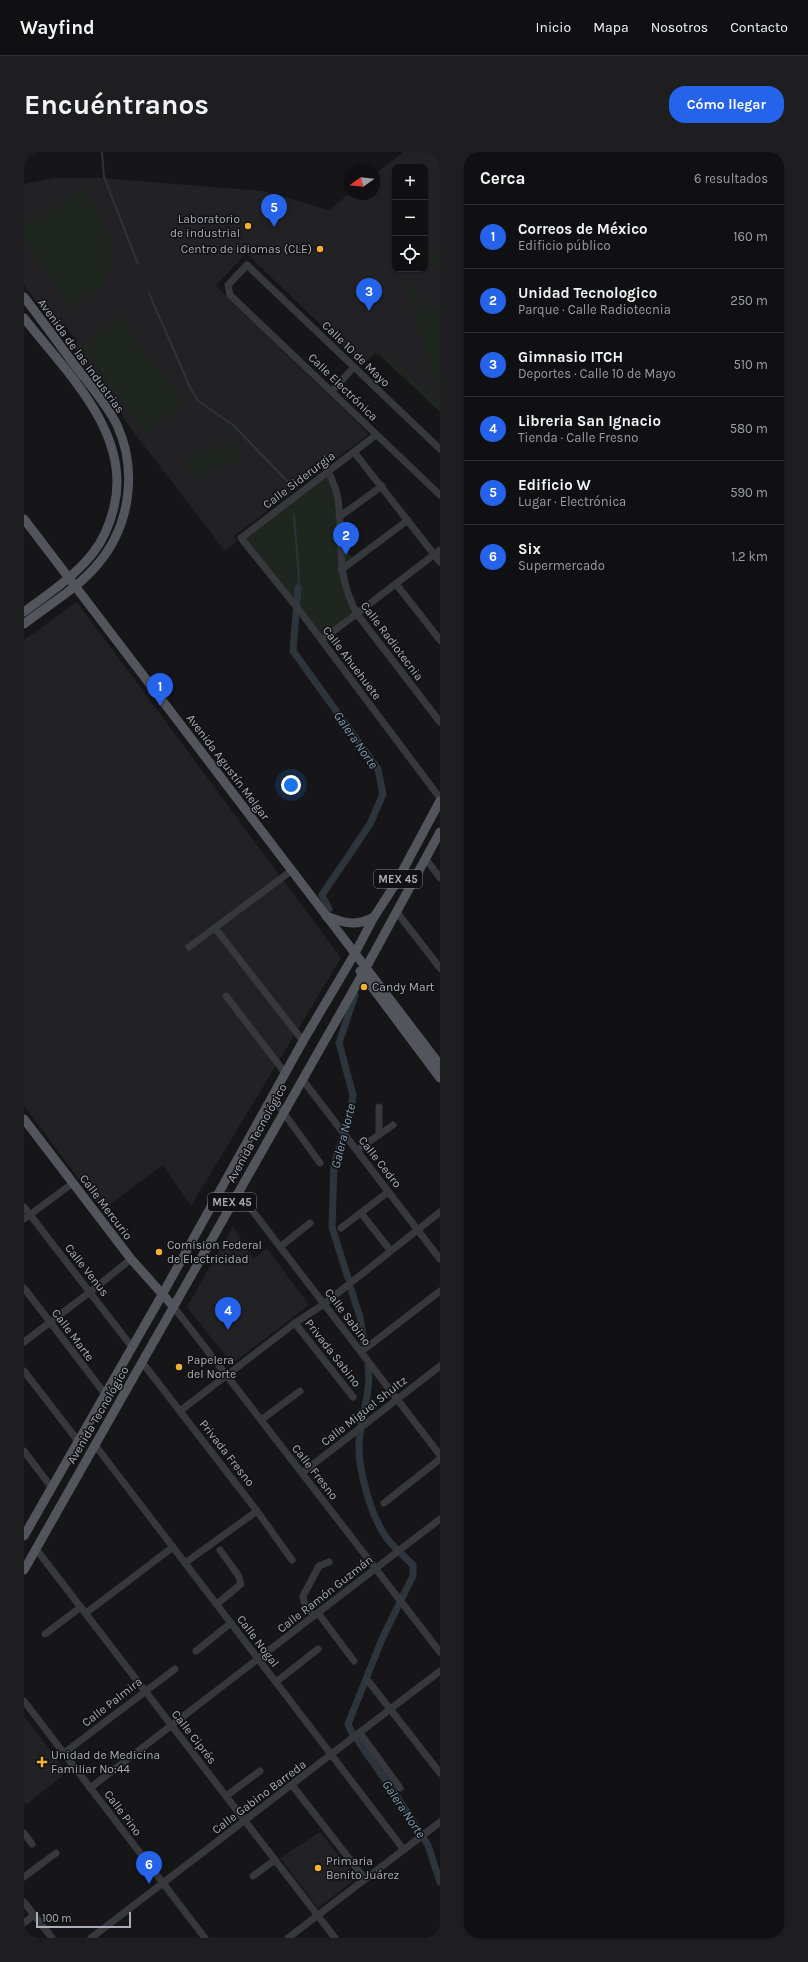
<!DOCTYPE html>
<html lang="es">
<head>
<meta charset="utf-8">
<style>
  body { margin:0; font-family:Karla,sans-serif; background:#1e1e20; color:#f1f3f6 }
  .controls { position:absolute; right:12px; top:12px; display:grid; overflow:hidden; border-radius:8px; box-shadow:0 1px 3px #0004 }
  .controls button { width:36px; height:36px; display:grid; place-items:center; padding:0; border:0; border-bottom:1px solid #303032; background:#101012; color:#f1f3f6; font:20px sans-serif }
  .compass { position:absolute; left:320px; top:12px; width:36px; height:36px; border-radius:50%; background:#101012; box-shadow:0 1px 3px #0004; rotate:255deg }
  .scale { position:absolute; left:12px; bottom:10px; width:95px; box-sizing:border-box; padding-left:4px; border:2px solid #a8adb8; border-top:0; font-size:11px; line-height:14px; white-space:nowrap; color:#a8adb8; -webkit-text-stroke:3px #111113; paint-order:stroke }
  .you { position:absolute; left:267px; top:633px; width:14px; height:14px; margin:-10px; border:3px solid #fff; border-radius:50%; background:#1a73e8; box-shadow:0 0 0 6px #1a73e833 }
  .badge { display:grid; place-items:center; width:26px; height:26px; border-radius:50%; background:#2563eb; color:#fff; font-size:13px; font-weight:700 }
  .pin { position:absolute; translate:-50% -33px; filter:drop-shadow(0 1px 2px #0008) }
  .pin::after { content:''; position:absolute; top:21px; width:14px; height:12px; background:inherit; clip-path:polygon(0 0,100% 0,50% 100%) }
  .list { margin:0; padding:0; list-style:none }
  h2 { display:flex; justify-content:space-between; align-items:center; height:52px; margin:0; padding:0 16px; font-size:17px }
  h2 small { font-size:13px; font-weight:400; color:#9c9d9f }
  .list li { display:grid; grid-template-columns:26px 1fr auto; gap:12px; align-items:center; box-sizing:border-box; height:64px; padding:0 16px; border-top:1px solid #303032 }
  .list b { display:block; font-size:15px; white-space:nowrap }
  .list p { margin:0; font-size:13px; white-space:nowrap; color:#9c9d9f }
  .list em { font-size:13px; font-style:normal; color:#9c9d9f }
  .icon { flex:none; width:22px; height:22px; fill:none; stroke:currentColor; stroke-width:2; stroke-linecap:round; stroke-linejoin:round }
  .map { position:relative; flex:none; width:416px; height:1786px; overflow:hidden; border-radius:16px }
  header { display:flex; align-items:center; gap:24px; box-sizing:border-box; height:56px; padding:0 20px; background:#101012; border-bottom:1px solid #303032 }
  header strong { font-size:19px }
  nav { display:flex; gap:22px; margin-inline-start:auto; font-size:14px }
  .intro { display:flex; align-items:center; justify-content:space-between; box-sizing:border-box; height:96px; padding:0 24px }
  h1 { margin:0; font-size:28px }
  .button { padding:10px 18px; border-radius:16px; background:#2563eb; color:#fff; font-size:14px; font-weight:700 }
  main { display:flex; gap:24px; padding:0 24px }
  aside { flex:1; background:#101012; border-radius:16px; box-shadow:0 1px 3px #0004 }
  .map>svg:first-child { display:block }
  .built { fill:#222225; fill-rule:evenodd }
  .green { fill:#1e261f }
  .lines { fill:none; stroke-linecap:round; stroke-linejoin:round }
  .stream { stroke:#2c353c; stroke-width:2 }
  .canal { stroke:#2c353c; stroke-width:7 }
  .minor { stroke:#37383d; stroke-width:7 }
  .major { stroke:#53555c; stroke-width:9 }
  .poi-dot { fill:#f2b134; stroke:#111113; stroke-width:1.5 }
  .labels { text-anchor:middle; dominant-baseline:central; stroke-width:3; stroke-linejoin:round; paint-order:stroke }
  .shield { fill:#111113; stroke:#7b7e86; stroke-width:1 }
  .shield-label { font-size:11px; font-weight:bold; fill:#a8adb8 }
  .poi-label { font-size:12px; fill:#a8adb8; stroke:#111113; text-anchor:start }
  .street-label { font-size:12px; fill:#a8adb8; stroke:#111113 }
  .water-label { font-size:13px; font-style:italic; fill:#7f9bb3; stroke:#111113 }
</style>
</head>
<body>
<header>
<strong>Wayfind</strong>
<nav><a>Inicio</a><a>Mapa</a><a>Nosotros</a><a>Contacto</a></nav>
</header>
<div class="intro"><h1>Encuéntranos</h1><a class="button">Cómo llegar</a></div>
<main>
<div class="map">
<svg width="416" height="1786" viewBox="0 0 416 1786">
  <rect width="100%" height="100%" fill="#161618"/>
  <!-- built -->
  <g class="built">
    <path d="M379,0h37v260l-61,-58 -1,1 -3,-2 -12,12 -117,-112 -30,33 153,148 -135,102 3,6 -12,9 -99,-129 -8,-15 -42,-55 1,-11 -13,-16 -11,-1 -29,-39v-101l31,-6h47l161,13 66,19 21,-17 24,1v-19zM371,15h30v102h-30z"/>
    <path d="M53,450l264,356 -150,248 -28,-41 -61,45 -78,-104v-466z"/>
    <path d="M209,1074l20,33 14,-11 42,57 -77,59 -45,-57z"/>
    <path d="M0,1564l43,56 -41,33 -2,-3z"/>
    <path d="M296,1680l37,46 -39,30 -38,-50z"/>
  </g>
  <!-- green -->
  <g class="green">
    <path d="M61,37c15,27 39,65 18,95 -8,10 -21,17 -32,24l-47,-68v-14z"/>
    <path d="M416,98v20l-5,2 -6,-19z"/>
    <path d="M390,132l7,25 19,-4v84l-7,-10 -24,-88v-3z"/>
    <path d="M96,165l64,86 -38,29 -64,-86z"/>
    <path d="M358,198l58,53v9l-61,-58z"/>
    <path d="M206,290h3l2,5 2,-1 1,10 -2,5 -40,16 -4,-2 -3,-5 -2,1 -2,-5 2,-1v-7z"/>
    <path d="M307,319l13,75 10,14 -10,8 12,46 -34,24 -80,-101z"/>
  </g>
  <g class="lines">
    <!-- stream -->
    <g class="stream">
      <path d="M78,0l2,25 34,87"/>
      <path d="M125,141l41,94 8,14 35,24 56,58"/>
      <path d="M270,364l5,62 -1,10"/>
    </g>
    <!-- canal -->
    <g class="canal">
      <path d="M274,436l-5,63 85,118 5,25 -13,30 -48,71 7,14"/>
      <path d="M324,1126l-16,-51 2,-62 16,-50 3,-20 -14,-52 16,-48"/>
      <path d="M327,1137l9,28 4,26"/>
      <path d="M344,1214c4,25 -8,52 -9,78 -1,25 12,72 27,93 7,10 18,19 27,28v11l-11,22"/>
      <path d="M328,1581l-4,-9 34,-85 17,-35"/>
      <path d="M334,1589l44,63 26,41 12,37"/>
    </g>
    <!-- minor -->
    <g class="minor">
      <path d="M308,239l22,-24"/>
      <path d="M352,283l-135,103 58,72 141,188"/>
      <path d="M416,297l-193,-184 -19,20 2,10 210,200"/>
      <path d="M330,300l86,110"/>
      <path d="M305,320c3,9 8,18 9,27 6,44 -4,71 19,115l83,108"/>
      <path d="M315,365l43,-31"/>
      <path d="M317,418l67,-50"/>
      <path d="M372,432l44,56"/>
      <path d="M298,488l118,-90"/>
      <path d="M402,707l14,19"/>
      <path d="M372,759l44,57"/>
      <path d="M191,776l88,113"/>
      <path d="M165,795l102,-76"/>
      <path d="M202,844l60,78"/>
      <path d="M278,927l138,180"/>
      <path d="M249,946l47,65"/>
      <path d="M355,955v28"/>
      <path d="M333,998l36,-25"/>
      <path d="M214,1040l202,263"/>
      <path d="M0,1055l108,140"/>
      <path d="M337,1061l29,37"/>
      <path d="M0,1067l49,-36"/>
      <path d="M317,1076l47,-36"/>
      <path d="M256,1095l30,-24"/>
      <path d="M0,1136l81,106"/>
      <path d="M149,1154l267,346"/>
      <path d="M271,1171l58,74"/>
      <path d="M0,1190l66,-50 41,-33"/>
      <path d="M337,1200l79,-61"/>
      <path d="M118,1210l115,149 35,49"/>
      <path d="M0,1219l54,70"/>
      <path d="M156,1259l115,-88 29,-19 116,-92"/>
      <path d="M237,1268l39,-29"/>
      <path d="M71,1293l309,405"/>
      <path d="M0,1299l28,37"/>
      <path d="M278,1321l138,-107"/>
      <path d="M360,1351l56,-44"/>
      <path d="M12,1397l299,389"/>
      <path d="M161,1411l72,-52"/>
      <path d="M193,1452l24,-20 -3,-9 -18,-25"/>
      <path d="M62,1461l87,-66"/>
      <path d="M294,1461l36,48"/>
      <path d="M290,1464l-10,-14 -1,-6 16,-30 10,-4"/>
      <path d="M21,1482l36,-27"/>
      <path d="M172,1499l35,-28"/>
      <path d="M252,1530l42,-33"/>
      <path d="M345,1530l71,91"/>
      <path d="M0,1549l181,237"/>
      <path d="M336,1581l40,55"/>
      <path d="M40,1601l111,-84"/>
      <path d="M268,1633l73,94"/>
      <path d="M66,1636l350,-269"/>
      <path d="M202,1644l34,-25"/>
      <path d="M0,1681l8,11"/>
      <path d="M229,1724l22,-16"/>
      <path d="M0,1725l32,-24"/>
      <path d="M0,1750l28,36"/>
      <path d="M0,1771l10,-8"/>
      <path d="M67,1786l349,-267"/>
      <path d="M264,1786l152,-116"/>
    </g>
    <!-- major -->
    <g class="major">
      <path d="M0,145c17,22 33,44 49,66 15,20 33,40 44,62 21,46 13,102 -20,140 -20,24 -49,40 -73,59"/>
      <path d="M0,166c42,54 108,115 90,189 -4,17 -10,32 -21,46 -19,24 -45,41 -69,59"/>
      <path d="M0,367l416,546"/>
      <path d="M302,764c18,7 30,11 48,1"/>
      <path d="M336,819l80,107"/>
      <path d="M0,967l107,140 42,47"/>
      <path d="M0,1384l138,-241 141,-254 51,-86 20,-38 22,-34 44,-82"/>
      <path d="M0,1418l338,-595 78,-143"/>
    </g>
  </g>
  <!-- markers -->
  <g class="poi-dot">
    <circle cx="224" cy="74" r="4"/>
    <circle cx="296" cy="97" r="4"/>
    <circle cx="340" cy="835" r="4"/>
    <circle cx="135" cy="1100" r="4"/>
    <circle cx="155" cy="1215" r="4"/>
    <path d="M16 1604h4v4h4v4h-4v4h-4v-4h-4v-4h4z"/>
    <circle cx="294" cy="1716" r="4"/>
  </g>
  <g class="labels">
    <!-- shield labels -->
    <g class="shield">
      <rect x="350" y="718" width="48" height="18" rx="3"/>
      <rect x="184" y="1041" width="48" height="18" rx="3"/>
    </g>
    <g class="shield-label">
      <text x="374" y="727">MEX 45</text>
      <text x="208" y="1050">MEX 45</text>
    </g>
    <!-- poi labels -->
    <g class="poi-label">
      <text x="216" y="67" text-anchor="end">Laboratorio<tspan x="216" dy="14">de industrial</tspan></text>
      <text x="288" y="97" text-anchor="end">Centro de idiomas (CLE)</text>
      <text x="348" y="835">Candy Mart</text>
      <text x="143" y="1093">Comision Federal<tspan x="143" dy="14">de Electricidad</tspan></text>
      <text x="163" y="1208">Papelera<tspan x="163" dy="14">del Norte</tspan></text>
      <text x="27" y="1603">Unidad de Medicina<tspan x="27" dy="14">Familiar No:44</tspan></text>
      <text x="302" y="1709">Primaria<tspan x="302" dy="14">Benito Juárez</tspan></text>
    </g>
    <!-- street labels -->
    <g class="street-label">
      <text transform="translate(332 202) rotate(44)">Calle 10 de Mayo</text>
      <text transform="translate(57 204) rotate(54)">Avenida de las Industrias</text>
      <text transform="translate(319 235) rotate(44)">Calle Electrónica</text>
      <text transform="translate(275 328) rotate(-37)">Calle Siderurgia</text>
      <text transform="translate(368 489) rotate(53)">Calle Radiotecnia</text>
      <text transform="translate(328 511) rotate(53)">Calle Ahuehuete</text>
      <text transform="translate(204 615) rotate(53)">Avenida Agustín Melgar</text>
      <text transform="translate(233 981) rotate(-61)">Avenida Tecnológico</text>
      <text transform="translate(356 1010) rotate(52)">Calle Cedro</text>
      <text transform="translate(82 1055) rotate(53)">Calle Mercurio</text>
      <text transform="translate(63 1118) rotate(52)">Calle Venus</text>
      <text transform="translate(324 1165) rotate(53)">Calle Sabino</text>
      <text transform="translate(49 1183) rotate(53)">Calle Marte</text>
      <text transform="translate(309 1201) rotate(52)">Privada Sabino</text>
      <text transform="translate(340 1259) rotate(-38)">Calle Miguel Shultz</text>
      <text transform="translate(74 1263) rotate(-60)">Avenida Tecnológico</text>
      <text transform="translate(203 1301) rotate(52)">Privada Fresno</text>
      <text transform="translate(291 1320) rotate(52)">Calle Fresno</text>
      <text transform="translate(301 1442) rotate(-38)">Calle Ramón Guzmán</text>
      <text transform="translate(234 1489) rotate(53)">Calle Nogal</text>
      <text transform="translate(88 1550) rotate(-38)">Calle Palmira</text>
      <text transform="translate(170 1585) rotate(52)">Calle Ciprés</text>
      <text transform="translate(235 1645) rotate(-37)">Calle Gabino Barreda</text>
      <text transform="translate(99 1661) rotate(53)">Calle Pino</text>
    </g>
    <!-- water labels -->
    <g class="water-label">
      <text transform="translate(332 588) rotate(55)">Galera Norte</text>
      <text transform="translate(319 984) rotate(-76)">Galera Norte</text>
      <text transform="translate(380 1657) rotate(56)">Galera Norte</text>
    </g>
  </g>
</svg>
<div class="controls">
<button>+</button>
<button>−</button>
<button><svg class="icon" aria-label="locate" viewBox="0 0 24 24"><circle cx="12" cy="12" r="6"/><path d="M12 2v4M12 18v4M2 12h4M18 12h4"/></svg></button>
</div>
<svg class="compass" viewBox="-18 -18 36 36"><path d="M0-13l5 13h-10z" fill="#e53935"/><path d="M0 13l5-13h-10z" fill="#9c9d9f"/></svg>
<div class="scale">100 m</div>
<div class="you"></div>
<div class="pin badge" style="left:136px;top:554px">1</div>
<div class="pin badge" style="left:322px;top:403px">2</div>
<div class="pin badge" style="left:345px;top:159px">3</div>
<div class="pin badge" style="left:204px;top:1178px">4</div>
<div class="pin badge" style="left:250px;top:75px">5</div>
<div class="pin badge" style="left:125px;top:1732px">6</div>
</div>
<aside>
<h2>Cerca<small>6 resultados</small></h2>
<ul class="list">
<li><span class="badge">1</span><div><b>Correos de México</b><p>Edificio público</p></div><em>160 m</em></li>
<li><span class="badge">2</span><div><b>Unidad Tecnologico</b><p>Parque · Calle Radiotecnia</p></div><em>250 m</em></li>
<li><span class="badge">3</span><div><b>Gimnasio ITCH</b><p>Deportes · Calle 10 de Mayo</p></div><em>510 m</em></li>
<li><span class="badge">4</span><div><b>Libreria San Ignacio</b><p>Tienda · Calle Fresno</p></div><em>580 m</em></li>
<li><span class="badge">5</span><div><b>Edificio W</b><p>Lugar · Electrónica</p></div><em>590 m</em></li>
<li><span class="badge">6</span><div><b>Six</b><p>Supermercado</p></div><em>1.2 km</em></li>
</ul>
</aside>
</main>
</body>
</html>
